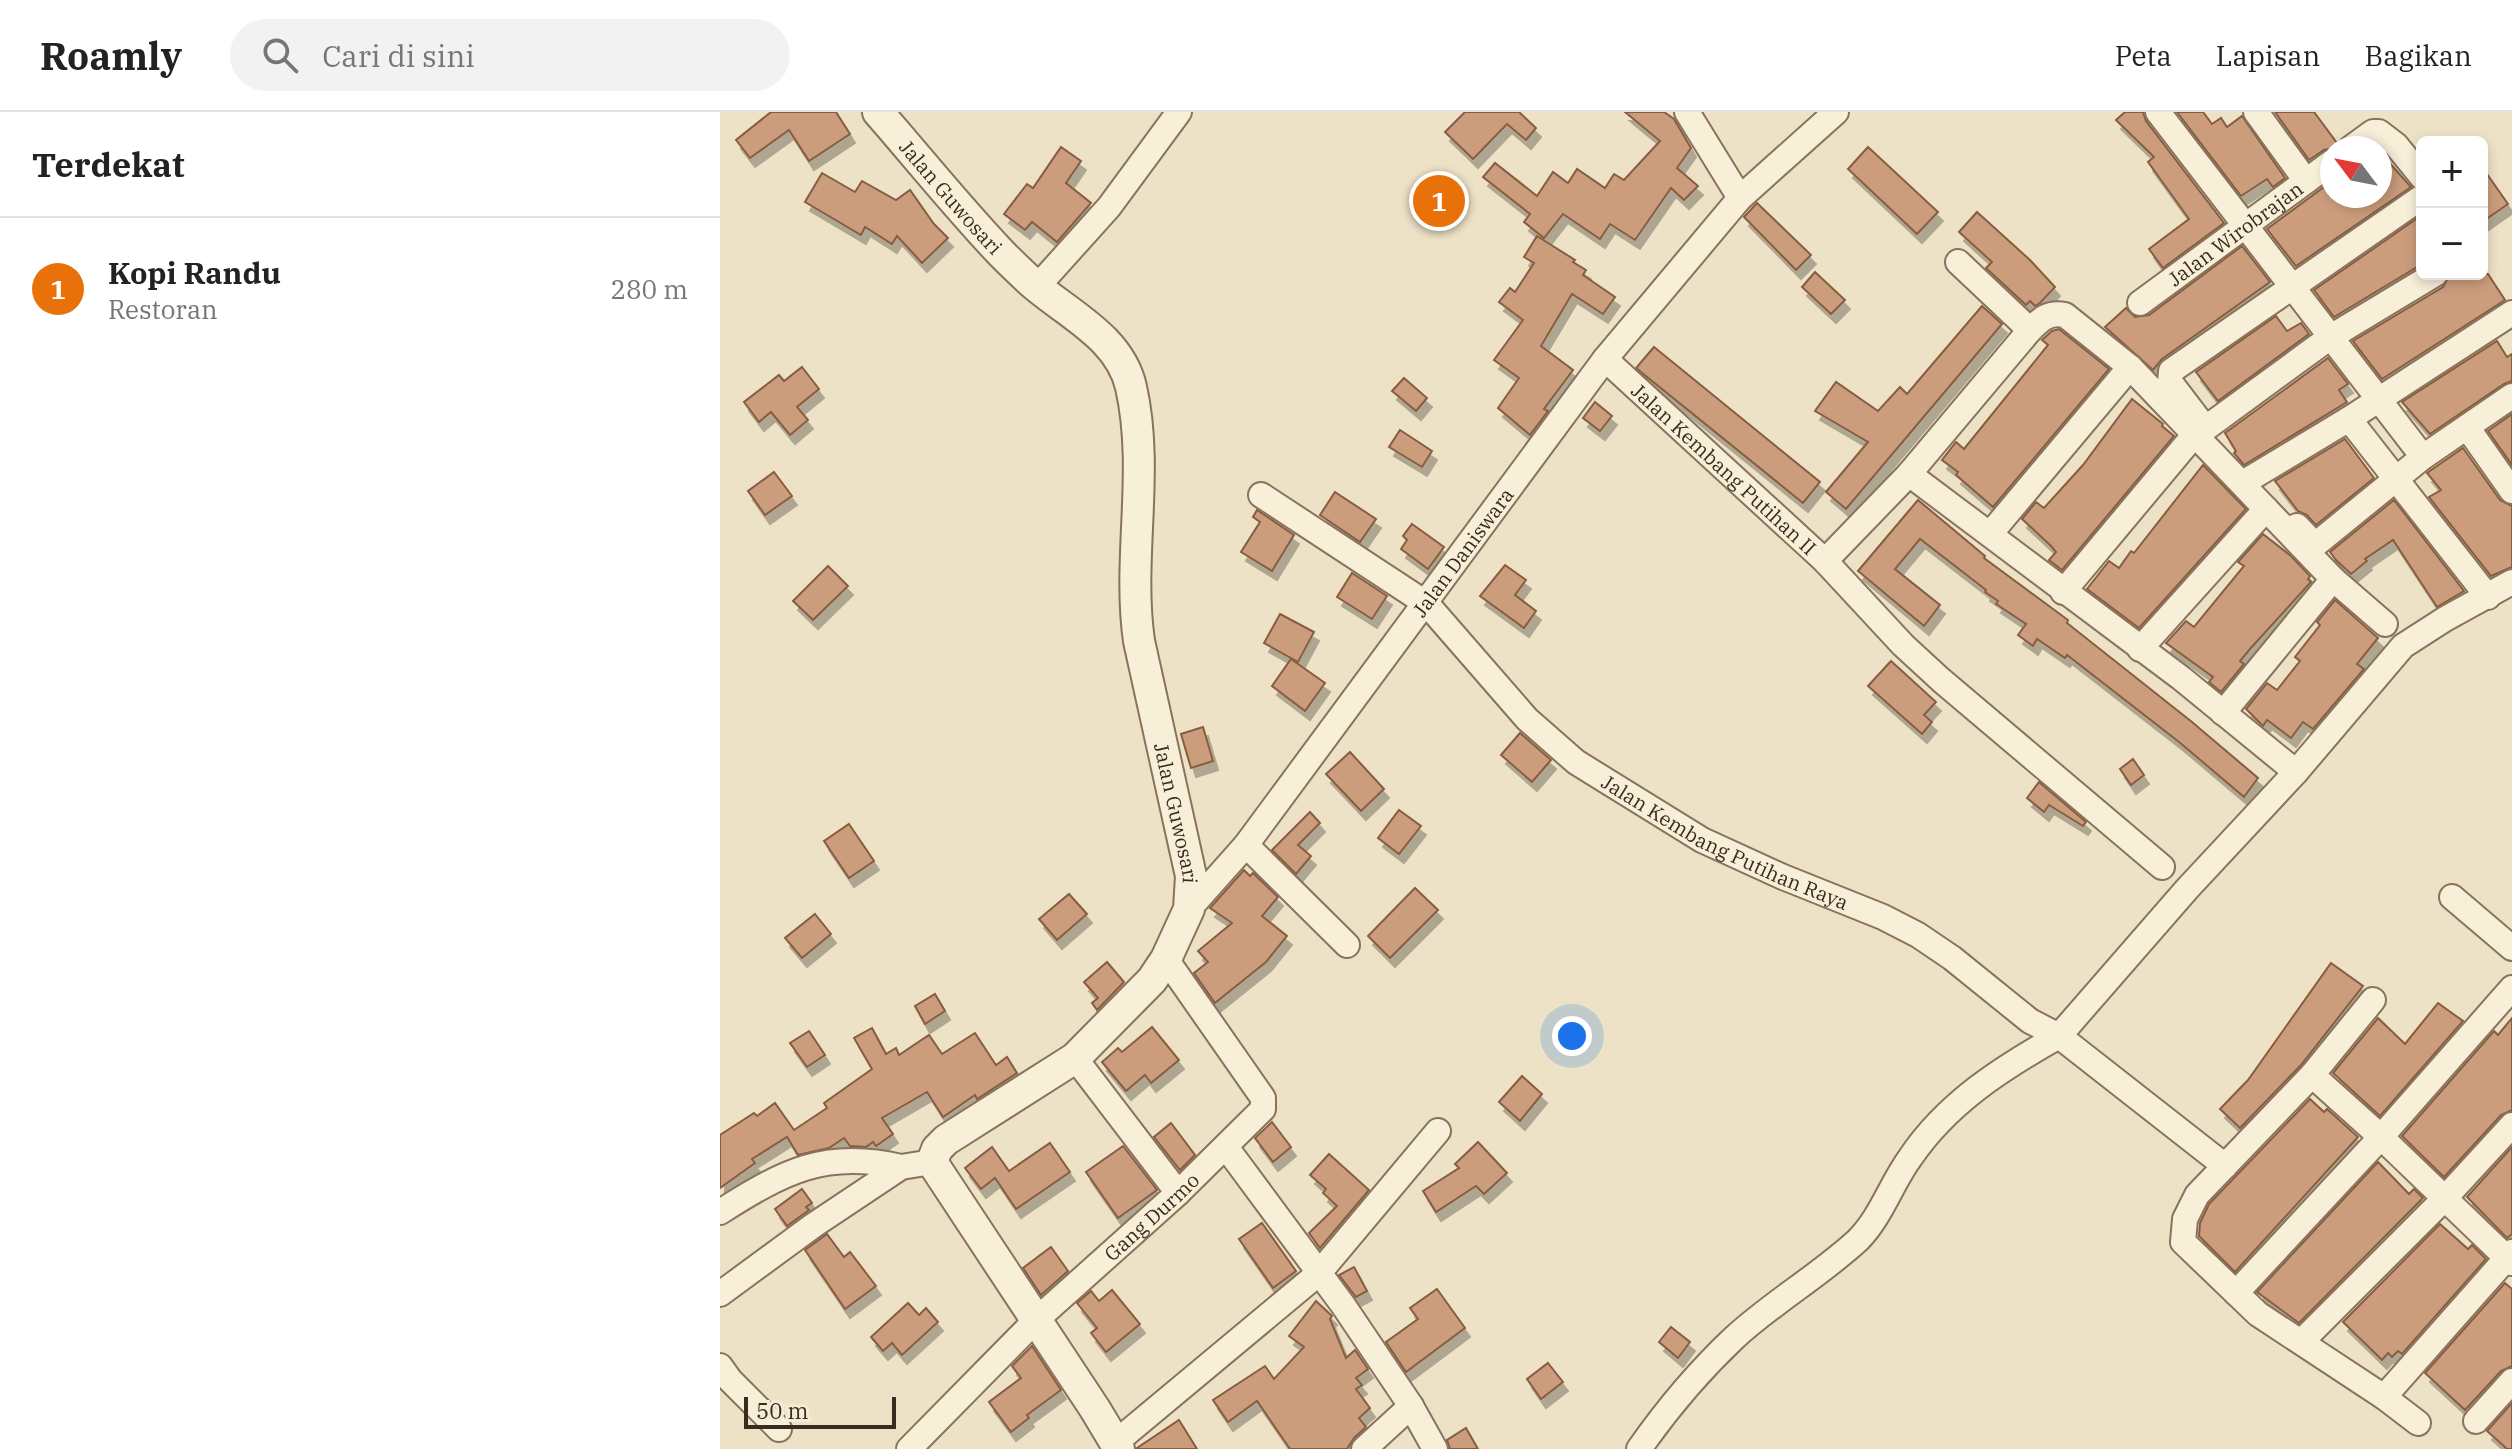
<!DOCTYPE html>
<html lang="id">
<head>
<meta charset="utf-8">
<style>
  body { margin:0; font-family:"IBM Plex Serif",serif; background:#f2f2f2; color:#222 }
  .controls { position:absolute; right:24px; top:24px; display:grid; overflow:hidden; border-radius:12px; box-shadow:0 4px 12px #0003 }
  .controls button { width:72px; height:72px; display:grid; place-items:center; padding:0; border:0; border-bottom:2px solid #e0e0e0; background:#fff; color:#222; font:40px sans-serif }
  .compass { position:absolute; left:1600px; top:24px; width:72px; height:72px; border-radius:50%; background:#fff; box-shadow:0 4px 12px #0003; rotate:302deg }
  .scale { position:absolute; left:24px; bottom:20px; width:152px; box-sizing:border-box; padding-left:8px; border:4px solid #392c1f; border-top:0; font-size:22px; line-height:28px; white-space:nowrap; color:#392c1f; -webkit-text-stroke:6px #f5ecd5; paint-order:stroke }
  .you { position:absolute; left:852px; top:924px; width:28px; height:28px; margin:-20px; border:6px solid #fff; border-radius:50%; background:#1a73e8; box-shadow:0 0 0 12px #1a73e833 }
  .badge { display:grid; place-items:center; width:52px; height:52px; border-radius:50%; background:#962d2e; color:#fff; font-size:26px; font-weight:700 }
  .pin { position:absolute; translate:-50% -50%; border:4px solid #fff; box-shadow:0 2px 8px #0006 }
  .list { margin:0; padding:0; list-style:none }
  h2 { display:flex; justify-content:space-between; align-items:center; height:104px; margin:0; padding:0 32px; font-size:34px }
  h2 small { font-size:26px; font-weight:400; color:#767676 }
  .list li { display:grid; grid-template-columns:52px 1fr auto; gap:24px; align-items:center; box-sizing:border-box; height:144px; padding:0 32px; border-top:2px solid #e0e0e0 }
  .list b { display:block; font-size:30px; white-space:nowrap }
  .list p { margin:0; font-size:26px; white-space:nowrap; color:#767676 }
  .list em { font-size:26px; font-style:normal; color:#767676 }
  .icon { flex:none; width:44px; height:44px; fill:none; stroke:currentColor; stroke-width:2; stroke-linecap:round; stroke-linejoin:round }
  .map { position:relative; flex:none; width:1792px; height:1337px; overflow:hidden }
  header { display:flex; align-items:center; gap:48px; box-sizing:border-box; height:112px; padding:0 40px; background:#fff; border-bottom:2px solid #e0e0e0 }
  header strong { font-size:38px }
  nav { display:flex; gap:44px; margin-inline-start:auto; font-size:28px }
  .search { width:560px; height:72px; background:#f2f2f2; display:flex; align-items:center; gap:20px; box-sizing:border-box; padding:0 28px; border-radius:44px; color:#767676; font-size:30px }
  main { display:flex }
  aside { flex:1; background:#fff }
  .map>svg:first-child { display:block }
  .building { fill:#cb9d7c; stroke:#875d42; stroke-width:2; filter:url(#shadow) }
  .lines { fill:none; stroke-linecap:round; stroke-linejoin:round }
  .minor-casing { stroke:#88735c; stroke-width:28 }
  .tertiary-casing { stroke:#88735c; stroke-width:34 }
  .minor { stroke:#f8efd9; stroke-width:24 }
  .tertiary { stroke:#f8efd9; stroke-width:30 }
  .labels { text-anchor:middle; dominant-baseline:central; stroke-width:6; stroke-linejoin:round; paint-order:stroke }
  .street-label { font-size:20px; fill:#392c1f; stroke:#f5ecd5 }
</style>
</head>
<body>
<header>
<strong>Roamly</strong>
<div class="search"><svg class="icon" aria-label="search" viewBox="0 0 24 24"><circle cx="10" cy="10" r="6"/><path d="M15 15l6 6"/></svg>Cari di sini</div>
<nav><a>Peta</a><a>Lapisan</a><a>Bagikan</a></nav>
</header>
<main>
<aside>
<h2>Terdekat<small></small></h2>
<ul class="list">
<li><span class="badge" style="background:#e8710a">1</span><div><b>Kopi Randu</b><p>Restoran</p></div><em>280 m</em></li>
</ul>
</aside>
<div class="map">
<svg width="1792" height="1337" viewBox="0 0 1792 1337">
  <defs>
    <filter id="shadow"><feDropShadow dx="5" dy="9" stdDeviation="0" flood-color="#0004"/></filter>
  </defs>
  <rect width="100%" height="100%" fill="#ede2c6"/>
  <!-- building -->
  <g class="building">
    <path d="M51,0h65l14,22 -41,27 -20,-31 -39,28 -14,-18z"/>
    <path d="M745,0h54l17,16 -10,12 -19,-16 -34,35 -28,-27z"/>
    <path d="M905,0h39l10,7 17,29 -14,20 21,18 -14,14 -13,-12 -36,52 -25,-16 -10,15 -37,-25 -19,24 -20,-16 6,-8 -47,-37 12,-14 42,33 16,-24 15,11 9,-14 28,19 9,-14 10,6 36,-39z"/>
    <path d="M1405,0h18l3,9 78,102 -61,45 -14,-19 40,-30 -41,-57 6,-5 -38,-37z"/>
    <path d="M1457,0h26l9,12 9,-6 6,9 15,-11 43,62 -12,9 -6,-8 -26,17z"/>
    <path d="M1555,0h39l23,31 -1,5 -12,2 -15,10z"/>
    <path d="M341,35l20,14 -15,22 25,20 -34,39 -25,-20 -7,8 -21,-16 23,-30 6,4z"/>
    <path d="M1148,35l70,65 -21,22 -69,-65z"/>
    <path d="M1660,40l31,35 -115,79 -29,-37 65,-48v15h48z"/>
    <path d="M1762,55l26,37 -26,18z"/>
    <path d="M102,61l33,19 7,-11 34,19 14,-10 24,34 14,14 -26,25 -25,-27 -5,8 -27,-17 -4,8 -56,-33z"/>
    <path d="M1037,91l54,52 -15,15 -52,-53z"/>
    <path d="M1257,100l53,48 25,27 -15,16 -5,3 -5,-5 -4,4 -40,-37 6,-6 -33,-30z"/>
    <path d="M1702,103v49l-88,53 -20,-27z"/>
    <path d="M817,124l38,24 -2,2 13,8 -3,5 32,22 -12,17 -31,-20 -31,52 32,24 -29,39 4,2 -18,24 -32,-27 21,-30 -25,-18 29,-40 -24,-18 11,-14 5,4 19,-29 -10,-6z"/>
    <path d="M1522,134l28,36 -108,77 -9,11 -48,-43 21,-19 9,9 14,-2z"/>
    <path d="M1095,160l30,28 -14,14 -29,-27z"/>
    <path d="M1730,162h38l17,26 -123,79 -29,-38 90,-54z"/>
    <path d="M1262,194l20,18 -156,185 -20,-17 42,-50 -53,-31 21,-29 42,29 22,-24 7,7z"/>
    <path d="M1556,204l11,15 14,-8 8,11 -91,67 -22,-29z"/>
    <path d="M1339,217l50,40 -116,138 -37,-32 2,-3 -16,-12 14,-18 8,7 84,-104 -6,-5 10,-9z"/>
    <path d="M1777,229l10,16 5,-3v27l-8,3 -74,50 -28,-32z"/>
    <path d="M934,235l166,135 -17,21 -167,-135z"/>
    <path d="M1608,246l20,26 -9,6 8,12 -103,63 -10,-12 2,-2 -11,-18z"/>
    <path d="M82,255l17,22 -22,18 11,13 -18,15 -19,-23 -12,10 -15,-20 35,-27 5,6z"/>
    <path d="M684,266l23,20 -11,13 -24,-20z"/>
    <path d="M1412,287l31,25 -1,2 12,10 -112,134 -13,-10 7,-8 -5,-6 -29,-27 14,-17 8,6 39,-43z"/>
    <path d="M875,290l17,14 -12,15 -17,-13z"/>
    <path d="M1792,302v51l-24,-34z"/>
    <path d="M680,318l32,21 -10,16 -33,-20z"/>
    <path d="M1625,327l29,39 -58,47 -9,-10 -9,-4 -23,-30z"/>
    <path d="M1743,336l37,52 12,6v61l-21,9 -62,-79 12,-7 -14,-17z"/>
    <path d="M1483,353l43,44 -107,119 -52,-39 22,-28 10,7 12,-17 3,2z"/>
    <path d="M54,360l18,24 -27,19 -17,-24z"/>
    <path d="M615,380l41,27 -16,23 -40,-27z"/>
    <path d="M1198,388l67,56 -1,2 84,62 -1,3 125,99 66,56 -14,19 -65,-55 -112,-87 -2,3 -28,-19 -4,7 -15,-11 8,-11 -30,-20 2,-3 -13,-9 1,-2 -66,-51 -25,30 45,36 -16,21 -66,-55z"/>
    <path d="M1674,388l70,91 -27,16 -44,-67 -28,19 2,2 -16,13 -15,-14 -6,-8z"/>
    <path d="M537,398l37,25 -22,36 -31,-19 19,-30 -7,-5z"/>
    <path d="M692,412l32,23 -16,22 -27,-20 6,-9 -4,-4z"/>
    <path d="M1543,422l28,22 19,20 -2,3 3,3 -61,67 -10,12 4,3 -23,28 -12,-10 4,-5 -47,-34 20,-22 8,6 50,-61 -6,-4z"/>
    <path d="M785,453l21,15 -11,15 21,16 -12,17 -44,-32z"/>
    <path d="M108,454l20,20 -35,34 -20,-19z"/>
    <path d="M632,461l35,23 -15,23 -35,-22z"/>
    <path d="M1615,488l43,38 -21,26 7,5 -51,60 -10,-7 -12,16 -24,-18 -4,6 -17,-17 21,-26 10,7 23,-29 -5,-4 25,-32 -3,-3z"/>
    <path d="M560,502l34,18 -16,30 -34,-19z"/>
    <path d="M571,547l34,24 -20,28 -33,-25z"/>
    <path d="M1171,549l45,41 -12,13 8,7 -10,12 -54,-48z"/>
    <path d="M483,615l10,34 -22,7 -10,-34z"/>
    <path d="M800,621l31,27 -19,22 -31,-27z"/>
    <path d="M630,640l34,37 -23,22 -35,-37z"/>
    <path d="M1413,647l11,16 -13,10 -11,-16z"/>
    <path d="M1319,670l47,40 -3,4 -34,-21 -5,7 -17,-14z"/>
    <path d="M679,698l22,16 -22,28 -21,-16z"/>
    <path d="M590,700l10,11 -22,22 13,11 -15,18 -24,-24z"/>
    <path d="M129,712l25,37 -25,17 -25,-37z"/>
    <path d="M524,758l6,6 3,-3 25,24 -16,19 25,20 -21,26 -51,41 -21,-30 14,-11 -10,-11 34,-28 -22,-15z"/>
    <path d="M695,776l23,22 -48,48 -22,-22z"/>
    <path d="M349,782l18,20 -30,26 -18,-21z"/>
    <path d="M95,802l16,20 -29,24 -17,-20z"/>
    <path d="M387,850l17,20 -27,28 -5,-7 6,-5 -14,-16z"/>
    <path d="M1611,851l32,23 -62,79 -61,63 -20,-19 28,-29z"/>
    <path d="M215,882l10,17 -20,13 -10,-18z"/>
    <path d="M1718,891l25,18 -83,95 -47,-43 45,-55 27,26z"/>
    <path d="M1792,906v92l-11,5 -57,62 -42,-41 92,-105 4,4z"/>
    <path d="M432,915l27,33 -28,23 -6,-8 -19,16 -24,-29 16,-14 4,4z"/>
    <path d="M152,916l14,26 10,-6 3,7 30,-20 13,19 33,-21 21,32 11,-8 10,16 -40,26 -2,-4 -32,22 -16,-25 -45,26 11,16 -17,12 -3,-4 -7,5 -16,-1 -6,-8 -15,10 -31,7 -11,-18 -35,22 3,4 -35,25v-53l34,-22 3,3 18,-13 19,27 33,-22 -3,-5 48,-34 -18,-31z"/>
    <path d="M89,919l16,24 -18,12 -17,-24z"/>
    <path d="M802,964l20,18 -22,27 -21,-19z"/>
    <path d="M1590,987l14,13 3,-3 31,28 -123,135 -36,-36 1,-13 9,-19z"/>
    <path d="M552,1010l19,25 -18,15 -18,-24z"/>
    <path d="M451,1011l24,32 -15,15 -26,-33z"/>
    <path d="M758,1030l29,31 -23,21 -8,-8 -40,26 -13,-21 36,-23 -4,-4z"/>
    <path d="M330,1031l20,29 -54,37 -21,-31 -14,11 -16,-21 27,-21 17,24z"/>
    <path d="M403,1034l34,44 -39,28 -32,-46z"/>
    <path d="M1792,1035v87l-5,4 -40,-41z"/>
    <path d="M609,1042l40,36 -49,58 -11,-15 28,-27 -14,-13 3,-4 -16,-14z"/>
    <path d="M1658,1050l31,32 5,-5 9,9 -124,125 -42,-31z"/>
    <path d="M82,1077l10,14 -6,4 3,3 -22,16 -12,-17z"/>
    <path d="M542,1111l34,48 -23,17 -34,-49z"/>
    <path d="M1720,1112l28,25 4,-4 14,14 -84,95 -4,-3 -6,6 -4,-4 -6,7 -39,-38z"/>
    <path d="M107,1122l17,23 6,-5 26,34 -31,23 -40,-59z"/>
    <path d="M331,1135l17,24 -27,24 -18,-27z"/>
    <path d="M634,1155l13,24 -11,6 -17,-22z"/>
    <path d="M1785,1171l7,6v77l-11,5 -36,39 -40,-37z"/>
    <path d="M717,1177l28,39 -59,44 -20,-30 32,-23 -8,-11z"/>
    <path d="M392,1178l28,34 -34,28 -15,-19 6,-5 -20,-25 14,-12 8,10z"/>
    <path d="M596,1189l16,15 -2,3 16,39 9,-8 13,19 -12,9 6,7 -6,4 14,19 -11,10 7,9 -12,11 -7,11h-57l-33,-48 -29,21 -15,-22 52,-34 9,13 30,-32 -15,-11z"/>
    <path d="M188,1191l11,12 7,-7 12,14 -36,33 -10,-12 -9,8 -12,-14z"/>
    <path d="M951,1215l19,15 -12,16 -19,-16z"/>
    <path d="M312,1234l29,44 -34,25 2,3 -18,14 -22,-30 32,-24 -9,-12z"/>
    <path d="M828,1251l15,19 -22,17 -14,-20z"/>
    <path d="M1792,1291v46h-5l-20,-18z"/>
    <path d="M459,1308l18,29h-60v-1z"/>
    <path d="M746,1316l12,21h-28l-3,-9z"/>
  </g>
  <g class="lines">
    <!-- minor casing -->
    <g class="minor-casing">
      <g id="minor">
        <path d="M967,0l53,86"/>
        <path d="M1438,0l265,345"/>
        <path d="M1536,0l50,69"/>
        <path d="M1631,36l22,-16h6l17,13 26,32"/>
        <path d="M1238,150l72,68"/>
        <path d="M317,175l72,-80 70,-95"/>
        <path id="s1" d="M1420,191l192,-141"/>
        <path id="s2" d="M885,247l220,202 84,-87 121,-144c11,-11 18,-18 35,-15l65,52 203,212 52,45"/>
        <path d="M1629,307l139,178"/>
        <path d="M1479,308l-29,-38 1,-11 251,-174"/>
        <path d="M1747,315l45,64"/>
        <path d="M1486,316l123,-90 106,-64"/>
        <path d="M1189,362l272,204 115,94"/>
        <path d="M1531,366l98,-59 163,-106"/>
        <path id="s3" d="M541,383l166,109 100,115 49,43 126,78 81,37 100,40 35,18 34,23 78,63 29,15"/>
        <path d="M1577,414l18,19 108,-88 89,-61"/>
        <path d="M1270,422l140,-167"/>
        <path d="M1105,449l78,84 38,35 221,187"/>
        <path d="M1343,480l132,-158"/>
        <path d="M1420,537l126,-140"/>
        <path d="M1503,601l110,-134"/>
        <path d="M526,733l101,100"/>
        <path d="M1732,785l60,51"/>
        <path id="s4" d="M469,797l57,-64 359,-486 135,-161 96,-86"/>
        <path d="M355,946l103,135"/>
        <path d="M1592,963l61,-75"/>
        <path d="M506,1035l117,158 68,101 24,43"/>
        <path d="M1505,1054l-166,-130 128,-147 109,-117 107,-126 42,-27 67,-37"/>
        <path d="M0,1100c63,-40 105,-63 181,-45"/>
        <path d="M1516,1181l145,-156 131,-149"/>
        <path d="M0,1182l94,-69 87,-58 31,-5"/>
        <path d="M1581,1230l144,-144 67,-73"/>
        <path d="M0,1254l10,14 49,49"/>
        <path d="M1664,1285l128,-145"/>
        <path d="M1756,1309l36,-40"/>
        <path d="M1698,1311l-34,-26 -126,-83 -75,-72 2,-23 12,-24 115,-120 69,62 131,126"/>
        <path d="M395,1331l204,-170 119,-142"/>
        <path id="s5" d="M189,1337l126,-128 143,-128 85,-84v-11l-97,-139"/>
        <path d="M644,1337l47,-43"/>
        <path d="M919,1337c28,-40 59,-77 95,-111 39,-36 85,-62 124,-98 23,-23 33,-56 52,-82 37,-55 92,-90 149,-122"/>
      </g>
    </g>
    <!-- tertiary casing -->
    <g class="tertiary-casing">
      <g id="tertiary">
        <path id="s6" d="M158,0c41,47 81,97 124,142 11,11 23,23 35,33 35,29 83,52 94,100 19,84 -4,171 8,254l52,235 -2,33 -23,50 -14,21 -77,78 -129,82 -9,9 -5,13 163,247 24,40"/>
      </g>
    </g>
    <!-- minor -->
    <use href="#minor" class="minor"/>
    <!-- tertiary -->
    <use href="#tertiary" class="tertiary"/>
  </g>
  <g class="labels">
    <!-- street labels -->
    <g class="street-label">
      <text stroke="none"><textPath href="#s6" startOffset="112">Jalan Guwosari</textPath></text>
      <text stroke="none"><textPath href="#s1" startOffset="118">Jalan Wirobrajan</textPath></text>
      <text stroke="none"><textPath href="#s2" startOffset="162">Jalan Kembang Putihan II</textPath></text>
      <text stroke="none"><textPath href="#s4" startOffset="450">Jalan Daniswara</textPath></text>
      <text stroke="none"><textPath href="#s6" startOffset="808">Jalan Guwosari</textPath></text>
      <text stroke="none"><textPath href="#s3" startOffset="586">Jalan Kembang Putihan Raya</textPath></text>
      <text stroke="none"><textPath href="#s5" startOffset="336">Gang Durmo</textPath></text>
    </g>
  </g>
</svg>
<div class="controls">
<button>+</button>
<button>−</button>
</div>
<svg class="compass" viewBox="-18 -18 36 36"><path d="M0-13l5 13h-10z" fill="#e53935"/><path d="M0 13l5-13h-10z" fill="#767676"/></svg>
<div class="scale">50 m</div>
<div class="you"></div>
<div class="pin badge" style="left:719px;top:89px;background:#e8710a">1</div>
</div>
</main>
</body>
</html>
